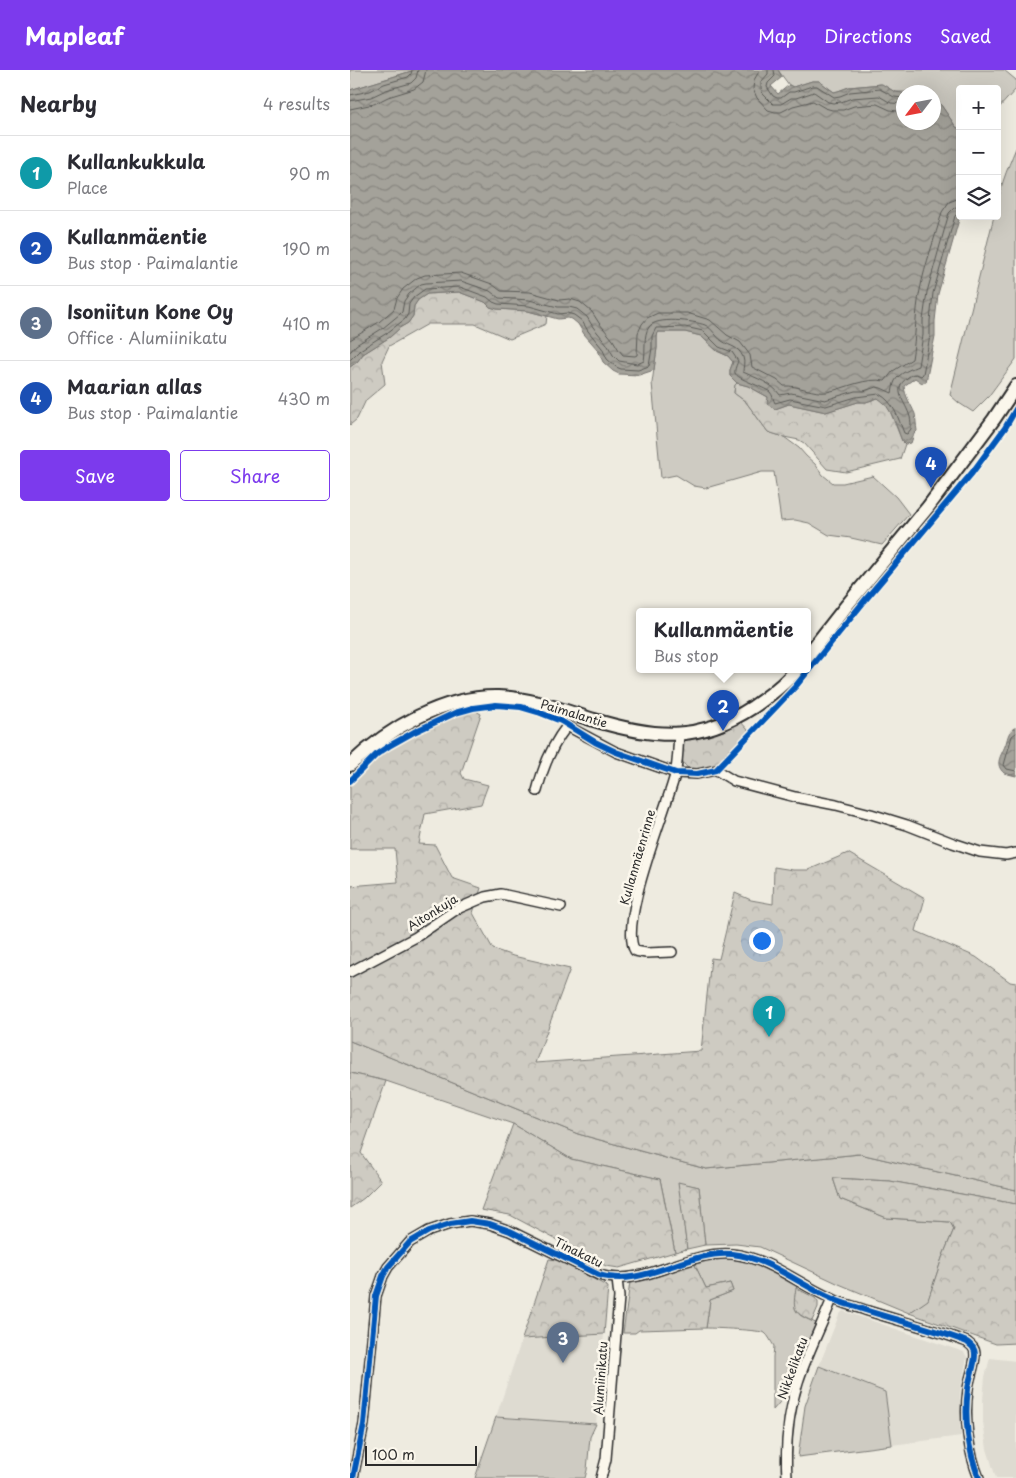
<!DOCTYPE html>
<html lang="en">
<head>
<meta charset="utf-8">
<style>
  body { margin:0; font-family:"Playpen Sans",sans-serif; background:#f7f7f7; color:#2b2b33 }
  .controls { position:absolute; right:15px; top:15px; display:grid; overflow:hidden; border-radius:5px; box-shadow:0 5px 20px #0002 }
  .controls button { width:45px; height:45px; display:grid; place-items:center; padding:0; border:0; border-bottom:1px solid #e1e1e2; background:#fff; color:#2b2b33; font:25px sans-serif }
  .compass { position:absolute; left:546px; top:15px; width:45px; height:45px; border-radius:50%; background:#fff; box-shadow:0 5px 20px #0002; rotate:238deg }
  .scale { position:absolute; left:15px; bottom:12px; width:112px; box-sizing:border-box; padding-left:5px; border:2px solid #2b2b2b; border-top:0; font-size:14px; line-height:18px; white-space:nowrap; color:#2b2b2b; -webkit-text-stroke:4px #fbf7ec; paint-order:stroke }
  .you { position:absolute; left:411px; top:870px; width:18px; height:18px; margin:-12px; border:4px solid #fff; border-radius:50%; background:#1a73e8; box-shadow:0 0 0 8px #1a73e833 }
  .badge { display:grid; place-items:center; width:32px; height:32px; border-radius:50%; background:#7c3aed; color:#fff; font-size:16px; font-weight:700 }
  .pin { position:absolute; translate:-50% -41px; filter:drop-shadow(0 1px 2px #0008) }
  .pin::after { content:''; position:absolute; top:26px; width:18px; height:15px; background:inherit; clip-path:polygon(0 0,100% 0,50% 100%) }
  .popup { position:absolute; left:286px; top:538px; width:175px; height:65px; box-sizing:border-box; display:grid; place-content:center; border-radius:5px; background:#fff; filter:drop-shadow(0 1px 4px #0005); font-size:16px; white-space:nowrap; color:#7c7c81 }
  .popup b { font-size:19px; color:#2b2b33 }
  .popup::after { content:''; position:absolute; left:50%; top:100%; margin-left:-10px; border:10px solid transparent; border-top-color:#fff }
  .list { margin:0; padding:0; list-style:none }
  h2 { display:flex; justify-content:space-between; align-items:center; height:65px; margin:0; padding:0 20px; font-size:21px }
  h2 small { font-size:16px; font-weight:400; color:#7c7c81 }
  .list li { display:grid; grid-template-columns:32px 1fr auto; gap:15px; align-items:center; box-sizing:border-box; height:75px; padding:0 20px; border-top:1px solid #e1e1e2 }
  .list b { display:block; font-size:19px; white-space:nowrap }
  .list p { margin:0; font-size:16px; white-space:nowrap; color:#7c7c81 }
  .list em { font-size:16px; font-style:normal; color:#7c7c81 }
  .actions { display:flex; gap:10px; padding:15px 20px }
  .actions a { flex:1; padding:11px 0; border:1px solid #7c3aed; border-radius:5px; text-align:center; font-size:18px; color:#7c3aed }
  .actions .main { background:#7c3aed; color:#fff }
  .icon { flex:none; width:28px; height:28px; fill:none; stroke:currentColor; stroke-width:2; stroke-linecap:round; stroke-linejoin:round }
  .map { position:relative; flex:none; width:666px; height:1408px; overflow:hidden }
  header { display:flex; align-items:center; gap:30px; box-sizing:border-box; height:70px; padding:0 25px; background:#7c3aed; color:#fff }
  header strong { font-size:24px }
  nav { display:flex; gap:28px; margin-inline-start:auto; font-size:18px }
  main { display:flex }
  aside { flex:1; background:#fff }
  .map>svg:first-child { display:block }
  .built { fill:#dedbd1 }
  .green { fill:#cecbc2; stroke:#7c7b76 }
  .forest { fill:url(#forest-crowns); stroke:#7c7b76 }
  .water { fill:url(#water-waves); stroke:#74726e }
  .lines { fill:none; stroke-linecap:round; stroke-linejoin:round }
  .shore { stroke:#5b5b57; stroke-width:1 }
  .street-casing { stroke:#2b2b2b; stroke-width:12 }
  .secondary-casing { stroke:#2b2b2b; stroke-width:16 }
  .street { stroke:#fbf7ec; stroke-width:9 }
  .secondary { stroke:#fbf7ec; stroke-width:12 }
  .cycleway-casing { stroke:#fbf7ec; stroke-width:9 }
  .cycleway { stroke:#0057b8; stroke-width:6 }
  .labels { text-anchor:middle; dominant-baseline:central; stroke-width:5; stroke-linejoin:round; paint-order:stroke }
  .street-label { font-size:12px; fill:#2b2b2b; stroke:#fbf7ec }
</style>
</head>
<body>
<header>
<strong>Mapleaf</strong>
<nav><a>Map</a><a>Directions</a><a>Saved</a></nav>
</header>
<main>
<aside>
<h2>Nearby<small>4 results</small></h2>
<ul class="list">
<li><span class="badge" style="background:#0f9aa8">1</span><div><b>Kullankukkula</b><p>Place</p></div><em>90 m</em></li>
<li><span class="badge" style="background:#1a4fb4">2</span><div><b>Kullanmäentie</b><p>Bus stop · Paimalantie</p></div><em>190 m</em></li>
<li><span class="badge" style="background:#5c6f8a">3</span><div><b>Isoniitun Kone Oy</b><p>Office · Alumiinikatu</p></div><em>410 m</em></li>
<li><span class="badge" style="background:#1a4fb4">4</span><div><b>Maarian allas</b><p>Bus stop · Paimalantie</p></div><em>430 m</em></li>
</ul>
<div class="actions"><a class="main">Save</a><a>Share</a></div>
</aside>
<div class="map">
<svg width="666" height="1408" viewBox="0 0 666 1408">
  <defs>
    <pattern id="forest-crowns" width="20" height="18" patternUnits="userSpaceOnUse" patternTransform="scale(1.25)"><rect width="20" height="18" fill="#cecbc2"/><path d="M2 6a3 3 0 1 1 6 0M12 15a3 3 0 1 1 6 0" fill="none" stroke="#b1aea7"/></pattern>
    <pattern id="water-waves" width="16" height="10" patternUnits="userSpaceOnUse" patternTransform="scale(1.25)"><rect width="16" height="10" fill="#a4a29a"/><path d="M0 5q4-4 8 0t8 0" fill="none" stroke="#86847e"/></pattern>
  </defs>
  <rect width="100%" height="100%" fill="#eeebe0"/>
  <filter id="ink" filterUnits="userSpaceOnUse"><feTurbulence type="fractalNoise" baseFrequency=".02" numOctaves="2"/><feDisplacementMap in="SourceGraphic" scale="10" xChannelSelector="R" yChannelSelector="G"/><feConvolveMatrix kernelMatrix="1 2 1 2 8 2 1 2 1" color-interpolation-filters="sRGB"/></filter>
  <g filter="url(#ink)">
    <!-- built -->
    <g class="built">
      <path d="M493,1241l121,41 3,5 -7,36v21l1,22 -69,9 -7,-53 -66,-26 20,-51z"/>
      <path d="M254,1264l-8,90 -100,-7 26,-78z"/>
      <path d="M640,1288l26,3v117h-20l-9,-29 -4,-27v-22l2,-23z"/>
    </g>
    <!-- green -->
    <g class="green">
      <path d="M0,0h65l-65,20z"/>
      <path d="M428,0h226l12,10v9l-19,21v-21h-37v40l-4,-2 -17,-25 -5,-2v-8h-39l-14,-8 -32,3 -11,4 -4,1 -15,-11h-7l-19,6 -4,-2z"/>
      <path d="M666,78v211l-28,38 -15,15 -14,-9 -9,-8 44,-179h3c0,-24 10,-46 19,-68z"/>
      <path d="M308,262h27l16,4 16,15 11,5 5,6 -3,8v6l7,7 -2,2 -1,8 12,9 22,30 16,5 15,11 7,8 9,8 8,11 10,8h10l30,-7 23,21 13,17 -27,31 -31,-7 -22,-3 -20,-12 -14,-3 -14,1 -7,-49h-12l-56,16 -12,-2 -18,-11 -15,3 -9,-95 5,-35v-11z"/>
      <path d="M0,971l228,93 128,35 154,-15 156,36v14l-126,-23 -57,-3 7,21 47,19 63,4 4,7 -12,29 -14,43 -19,12 -70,-29 -79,-37 -24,-3 -31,1 -6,-58 -20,-4 8,66 -12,3 -15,-73 -89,-20 -58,-35 -127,-43 -36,-8z"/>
      <path d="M377,1188c30,4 45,13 70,27 -5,28 -4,28 21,39l-21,58 -24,28v-53l1,-11c-3,-4 -5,-10 -9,-13 -4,-3 -52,-5 -59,-5l4,-28 23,-9 -3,-8 -24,5 -12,-25 14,-4z"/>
      <path d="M469,1296l66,26 7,53 -94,12 7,-51z"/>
      <path d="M146,1347l100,7 -6,13 -3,33 -2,8h-110z"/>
    </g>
    <!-- forest -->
    <g class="forest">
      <path d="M109,222l26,10 5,5 7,2 31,2 19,5 -1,8 -36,15 -35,-15h-47l-39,22 -7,15 3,23 -19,16 -9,19 -7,6v-58l7,-5 6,-8 27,-17 11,-10 7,-4 5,-7 1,-10 4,-6 9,-6z"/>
      <path d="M387,313l11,3 20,11 7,12 14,-5 37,8 32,-10h8l12,-4 7,4 5,9 12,30 3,3 -5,15 -54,13 -19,-3 -23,-26 -5,-3 -15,-3 -16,-5 -22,-30 -12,-9 1,-8z"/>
      <path d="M124,640l7,4 -20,59 3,6 24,6 -7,19 -56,10 -6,30 16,1 17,33 29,10 -8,25 20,36 20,7 57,13 -35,94 166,-12 10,-93 8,1 16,-66 16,7 22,4 1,-37 19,3h15l40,-17 77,45 -9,33 60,26 34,25 6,1v207l-156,-36 -154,15 -128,-35 -228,-93v-155l48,-4 -3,-33h-45v-64c12,-14 25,-27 40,-37 24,-18 55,-29 84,-38z"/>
      <path d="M390,651l9,10c-10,12 -20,26 -33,33 -15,10 -37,10 -34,-14 0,-4 1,-8 4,-10 7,-5 25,-6 34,-8 8,-2 14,-6 20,-11z"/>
      <path d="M0,1003l36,8 -25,72 20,28 -17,17 -14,10z"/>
      <path d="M163,1054l58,35 89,20 15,73 -56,16 -13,-2 -96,-51 -29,-5z"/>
      <path d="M483,1108l57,3 126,23v139l-20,1 -87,-31 19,-13 14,-42 12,-29 -4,-7 -63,-4 -47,-19z"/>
      <path d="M328,1112l21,5 6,58 -18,4z"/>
      <path d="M199,1189l13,2 46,26 -4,47 -82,5z"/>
      <path d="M344,1193l12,25 24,-5 3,8 -23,9 -4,28 -67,2 -4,3h-12l7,-51z"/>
      <path d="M446,1218l19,10 3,4v5l-6,14c-20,-9 -19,-13 -16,-33z"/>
    </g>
    <!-- water -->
    <g class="water">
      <path d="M65,0h363l4,7 -11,9 7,8 11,-9 4,2 19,-6h7l15,11 4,-1 11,-4 33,-3 13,8 8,1 1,29h30v-22l5,2 17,25 4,2v87l-22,78 -3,27v15l-9,46 -4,1 -7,-5 -11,8c1,11 7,18 11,28 1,5 1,11 2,17l-3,3 -3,9 -6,1 -3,-3c-6,-15 -10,-34 -24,-43l-12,4h-8l-32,10 -37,-8 -14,5 -8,-5 1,-7 -20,-11 -11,-3 -7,-7v-6l3,-8 -5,-6 -11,-5 -16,-15 -16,-4h-27l-1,5v11l-3,22 -15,5 -20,-1 -6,-3 -10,-9 -5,-12 -14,-16 -6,-10 -6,-5 -5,-1 -9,1 -30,-8 -31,-2 -7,-2 -5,-5 -26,-10 -32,2 -9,6 -4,6 -1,10 -5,7 -7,4 -11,10 -27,17 -6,8 -7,5v-277z"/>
      <path d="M664,658h2v48l-12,-3c-10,-9 -3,-17 1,-27 3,-7 2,-13 9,-18z"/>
    </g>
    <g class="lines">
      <!-- shore -->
      <g class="shore">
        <path d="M410,0l-6,10 -1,9 4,9 11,12 7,2h6l12,-6 20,-5 12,7 7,2h11l11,-4 23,-2 13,6 14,2"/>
        <path d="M418,0v4l-7,8v6l2,6 10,10h8l10,-6h5l18,-6 14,10 5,1 8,-1 11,-4 27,-2 12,7 13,1"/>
        <path d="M424,0l1,6 -7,7 -1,4 6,9 4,2h4l8,-6h5l18,-6h5l17,11 6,-1 10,-4 30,-3 14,8 10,1"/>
        <path d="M0,25l20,-4 14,-7 24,-7 3,-3 1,-4"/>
        <path d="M0,31l21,-4 15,-7 25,-7 5,-5 2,-8"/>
        <path d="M0,39l24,-5 14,-7 26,-8 9,-7 3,-12"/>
        <path d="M0,270l29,-18 15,-13 3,-11 6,-9 14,-11 8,-3 36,-2 31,11 9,7 29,1 29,8 11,-1 10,3 12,10 7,11 14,17 6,10 4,5 12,1 2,-1 1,-22 4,-9 5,-6 11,-5h29l23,7 17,15 13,7 10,13 2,12 25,13 7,6c14,-1 30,8 43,6 19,-4 39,-15 58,-11l8,-10 19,-12c4,-23 3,-46 8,-69 5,-26 15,-52 22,-78l7,-10 11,-4"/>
        <path d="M0,282l6,-7 27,-17 17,-14 2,-2 2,-11 5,-7 12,-10 5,-1 35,-2 29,10 9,7 30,2 29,7h11l8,2 10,8 6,10 14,17 6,11 6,6 18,3 7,-3c2,-10 -1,-26 5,-34 7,-11 45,-6 56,-2 7,3 11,12 17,16 9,6 16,5 21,16 2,6 0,10 0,15 13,6 29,11 37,23l11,-2 34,7 30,-9h9l12,-4 5,1 11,5c1,-4 1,-8 3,-12 4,-8 16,-12 23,-15l5,-31v-15l4,-28 22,-79 5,-5 6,-3"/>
        <path d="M0,290l10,-10 27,-17 18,-14 3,-5 1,-10 5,-7 11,-8 35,-2 27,10 6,5 5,2 31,2 29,8 9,-1 7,2 8,6 6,10 14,17 5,11 9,8 5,2 17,1 11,-4 3,-18v-12l4,-8 29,-1 18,4 16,16 13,5 6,9c-1,3 -4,9 -3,12 2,6 29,14 35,19 3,3 3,8 5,11l15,-4 36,7 30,-9 23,-3c15,8 19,24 25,39l3,1 4,-5c0,-4 0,-9 -1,-12 -4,-15 -19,-27 -3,-39 5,-4 8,-5 14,-2l2,-2 7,-38v-15l3,-28 22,-77 5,-5"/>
        <path d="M666,663l-4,3 -8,29 3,4 9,2"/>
      </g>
      <!-- street casing -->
      <g class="street-casing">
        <g id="street">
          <path d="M187,721c6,-24 15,-46 30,-65l49,26 60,21 21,1 19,-4 18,11 61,16 41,8 35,9 36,11 46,18 27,9 26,3 10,-2"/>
          <path d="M322,882l-26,1 -11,-2c-17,-28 31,-141 40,-176 3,-13 3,-29 4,-42"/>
          <path d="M0,902l66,-35 41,-28 28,-12 16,-3 60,13"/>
          <path d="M3,1408l11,-54 12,-128 7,-20 5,-9 22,-25 19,-11 21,-7 20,-3 20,3 20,7 89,44c44,14 88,-25 133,-21 38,4 67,31 101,45 10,5 22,7 32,11 34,11 69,19 102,32 5,4 8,6 8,13 0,10 -6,24 -7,34 -4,29 0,62 11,89"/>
          <path d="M251,1408l5,-19 13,-162 -2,-18"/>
          <path d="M437,1408c-2,-33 1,-65 11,-96 9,-28 23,-55 34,-83"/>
        </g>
      </g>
      <!-- secondary casing -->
      <g class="secondary-casing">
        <g id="secondary">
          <path d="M457,586l40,-51 81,-98 66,-88 22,-33"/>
          <path d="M0,695c39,-37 93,-69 148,-68 34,1 64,13 96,23 60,18 104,23 159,-13 16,-11 31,-22 43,-37"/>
        </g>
      </g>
      <!-- street -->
      <use href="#street" class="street"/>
      <!-- secondary -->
      <use href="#secondary" class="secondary"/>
      <!-- cycleway casing -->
      <g class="cycleway-casing">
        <g id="cycleway">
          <path d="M0,711l27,-27 12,-8 25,-14 41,-19 18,-5 23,-3 25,2 17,5 23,9 34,21 21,10 60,21 21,1 19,-4 79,-83 71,-88 106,-126 33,-45 11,-19"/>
          <path d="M3,1408l11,-54 12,-128 7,-20 5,-9 22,-25 19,-11 21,-7 20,-3 20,3 20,7 89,44c44,14 88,-25 133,-21 38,4 67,31 101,45 10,5 22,7 32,11 34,11 69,19 102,32 5,4 8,6 8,13 0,10 -6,24 -7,34 -4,29 0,62 11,89"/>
        </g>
      </g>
      <!-- cycleway -->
      <use href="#cycleway" class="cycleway"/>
    </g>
  </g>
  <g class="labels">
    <!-- street labels -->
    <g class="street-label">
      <text transform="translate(224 643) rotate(17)">Paimalantie</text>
      <text transform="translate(287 787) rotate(-74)">Kullanmäenrinne</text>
      <text transform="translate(82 842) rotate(-32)">Aitonkuja</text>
      <text transform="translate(229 1182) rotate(26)">Tinakatu</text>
      <text transform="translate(442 1298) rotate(-70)">Nikkelikatu</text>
      <text transform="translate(250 1308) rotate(-86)">Alumiinikatu</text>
    </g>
  </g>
</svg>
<div class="controls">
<button>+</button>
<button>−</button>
<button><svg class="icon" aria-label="layers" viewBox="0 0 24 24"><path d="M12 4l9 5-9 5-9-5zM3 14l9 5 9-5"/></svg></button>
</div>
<svg class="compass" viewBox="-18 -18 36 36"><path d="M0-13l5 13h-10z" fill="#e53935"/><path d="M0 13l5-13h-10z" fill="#7c7c81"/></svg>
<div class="scale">100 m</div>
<div class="you"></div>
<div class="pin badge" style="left:419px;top:967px;background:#0f9aa8">1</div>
<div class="pin badge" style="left:373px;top:661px;background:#1a4fb4">2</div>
<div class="popup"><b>Kullanmäentie</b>Bus stop</div>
<div class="pin badge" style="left:213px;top:1293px;background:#5c6f8a">3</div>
<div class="pin badge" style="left:581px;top:418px;background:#1a4fb4">4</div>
</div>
</main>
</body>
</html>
